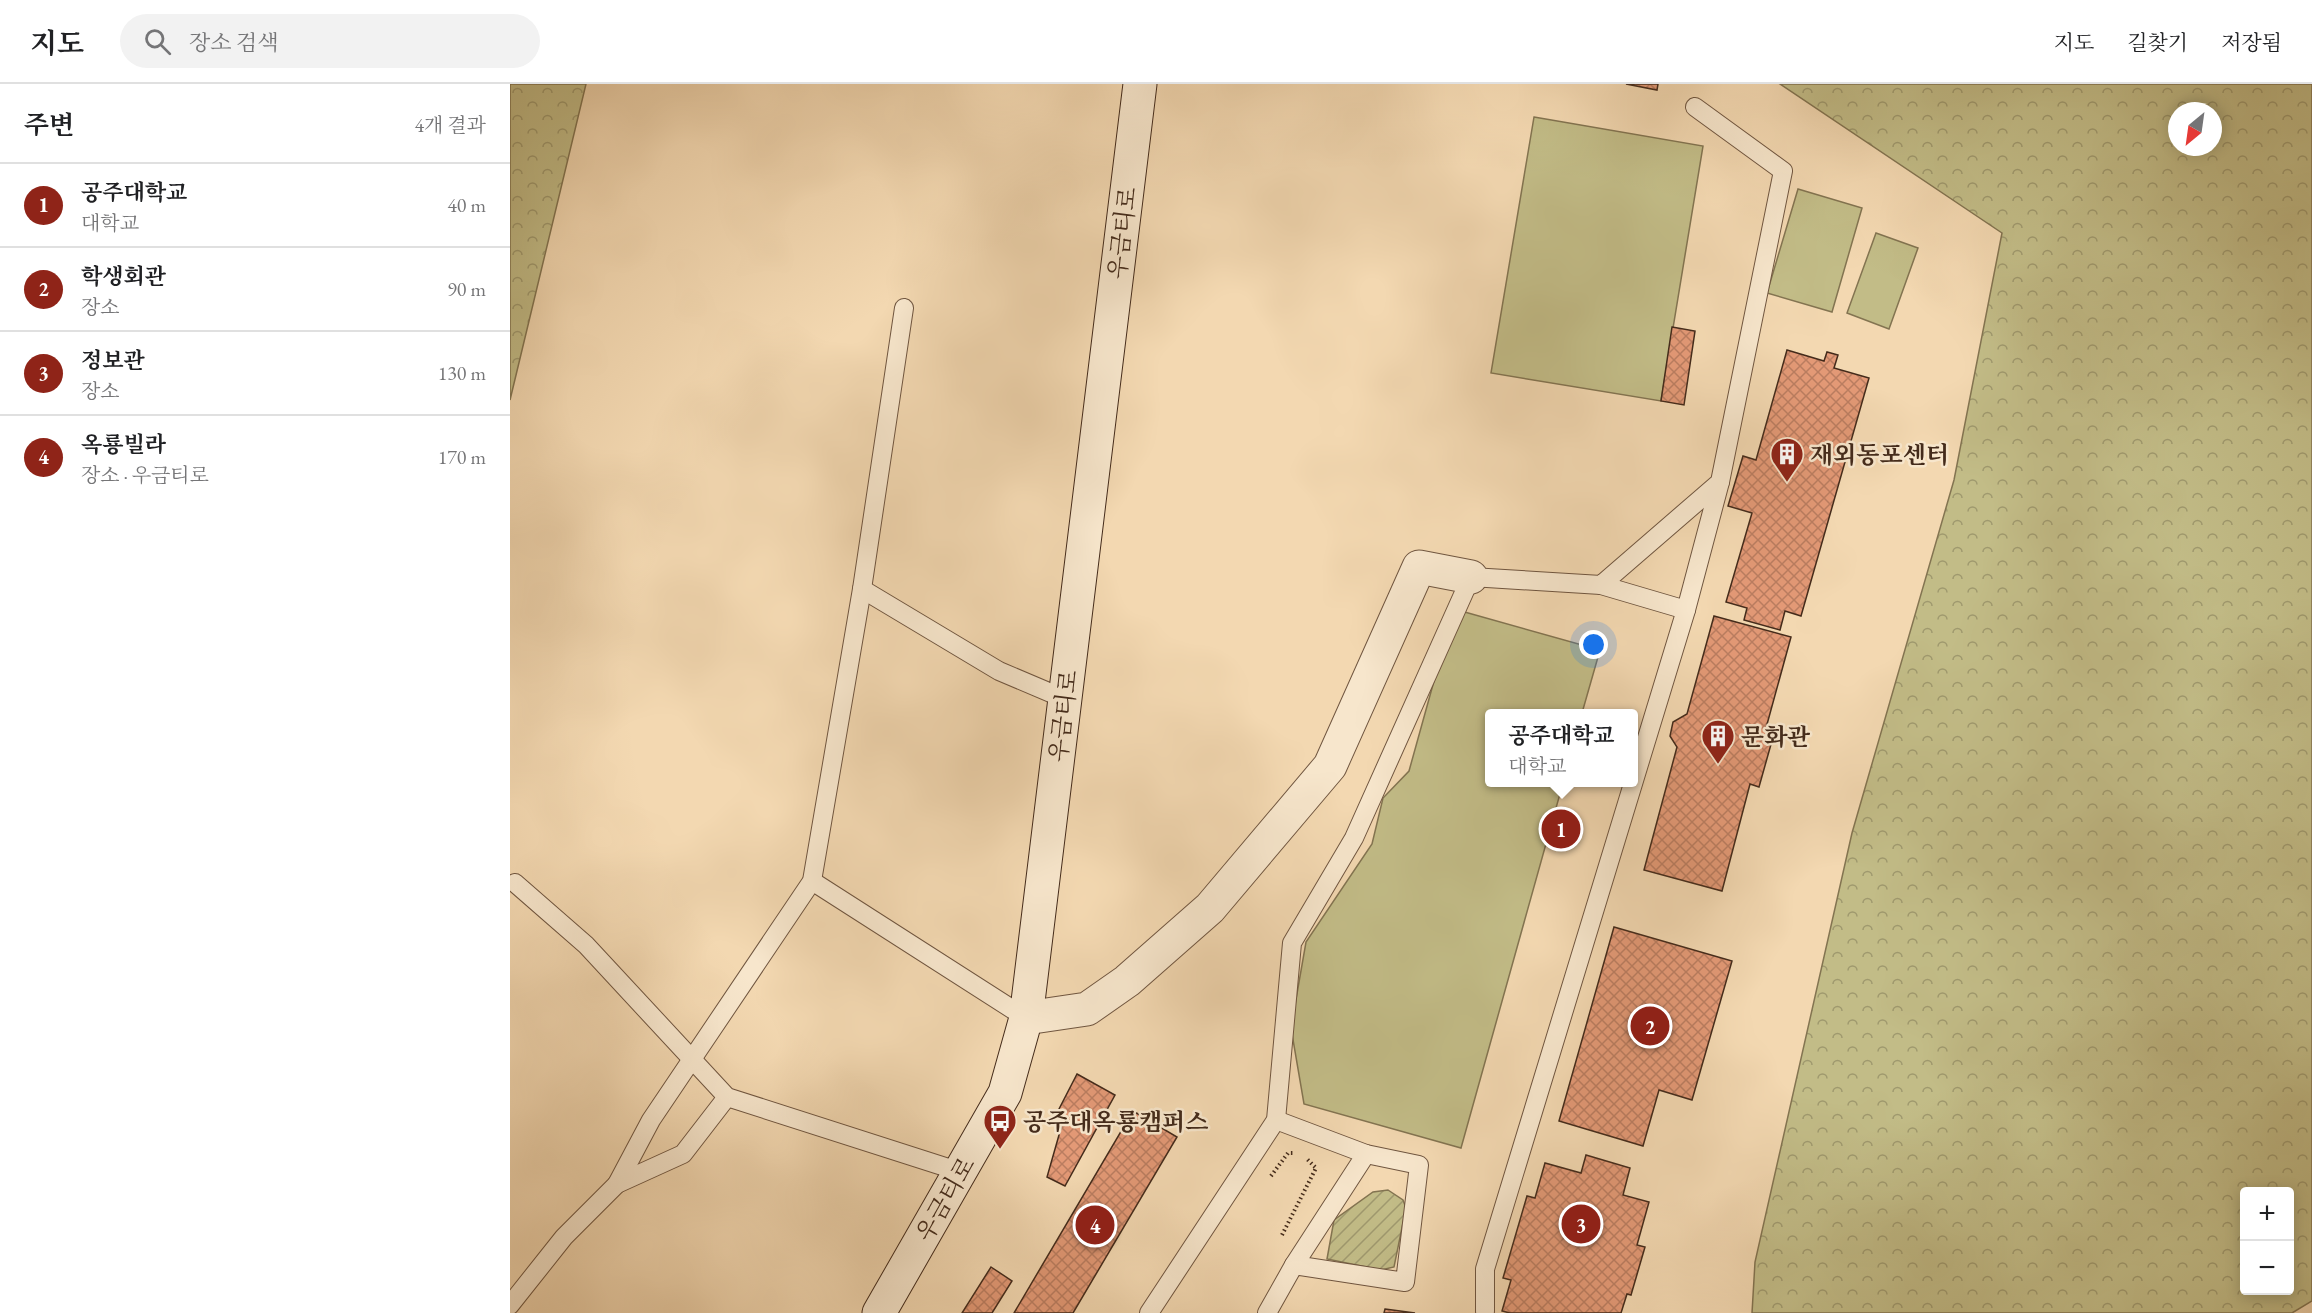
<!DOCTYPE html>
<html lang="ko">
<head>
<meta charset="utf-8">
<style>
  body { margin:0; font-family:"EB Garamond","Noto Serif KR",serif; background:#f2f2f2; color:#202124 }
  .controls { position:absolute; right:18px; bottom:18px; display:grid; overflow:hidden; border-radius:6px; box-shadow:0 3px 15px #0003 }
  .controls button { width:54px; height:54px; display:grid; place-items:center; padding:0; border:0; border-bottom:2px solid #e0e0e0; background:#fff; color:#202124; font:30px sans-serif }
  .compass { position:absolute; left:1658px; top:18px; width:54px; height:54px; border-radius:50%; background:#fff; box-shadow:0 3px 15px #0003; rotate:209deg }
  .you { position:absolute; left:1084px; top:561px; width:21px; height:21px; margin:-15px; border:4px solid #fff; border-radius:50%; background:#1a73e8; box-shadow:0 0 0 9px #1a73e833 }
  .badge { display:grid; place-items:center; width:39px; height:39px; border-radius:50%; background:#8f2418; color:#fff; font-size:20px; font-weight:700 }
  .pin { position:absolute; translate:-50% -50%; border:3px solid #fff; box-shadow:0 2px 6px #0006 }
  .popup { position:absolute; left:975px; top:625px; width:153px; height:78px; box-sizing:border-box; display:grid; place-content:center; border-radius:6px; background:#fff; filter:drop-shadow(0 2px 4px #0005); font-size:20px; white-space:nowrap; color:#757577 }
  .popup b { font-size:22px; color:#202124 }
  .popup::after { content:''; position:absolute; left:50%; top:100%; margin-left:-12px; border:12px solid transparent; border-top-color:#fff }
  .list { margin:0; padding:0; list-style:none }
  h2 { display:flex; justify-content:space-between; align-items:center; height:78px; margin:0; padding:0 24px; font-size:26px }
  h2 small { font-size:20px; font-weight:400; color:#757577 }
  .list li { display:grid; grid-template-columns:39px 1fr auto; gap:18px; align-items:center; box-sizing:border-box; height:84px; padding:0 24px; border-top:2px solid #e0e0e0 }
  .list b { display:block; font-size:22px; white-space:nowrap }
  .list p { margin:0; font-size:20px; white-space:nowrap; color:#757577 }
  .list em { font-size:20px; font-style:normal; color:#757577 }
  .icon { flex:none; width:33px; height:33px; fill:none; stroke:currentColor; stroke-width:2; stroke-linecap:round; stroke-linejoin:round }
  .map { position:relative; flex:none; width:1802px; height:1229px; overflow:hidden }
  header { display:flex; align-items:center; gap:36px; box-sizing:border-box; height:84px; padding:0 30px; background:#fff; border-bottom:2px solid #e0e0e0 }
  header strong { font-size:28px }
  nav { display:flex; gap:33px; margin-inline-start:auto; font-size:21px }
  .search { width:420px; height:54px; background:#f2f2f2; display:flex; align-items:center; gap:15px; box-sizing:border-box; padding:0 21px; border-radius:33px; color:#757577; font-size:22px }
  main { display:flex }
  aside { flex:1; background:#fff }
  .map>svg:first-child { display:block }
  .green { fill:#c2bc87; stroke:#837451; stroke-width:1.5 }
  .forest { fill:url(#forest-crowns); stroke:#837451; stroke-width:1.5; fill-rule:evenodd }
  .garden { fill:url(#garden-furrows); stroke:#837451; stroke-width:1.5 }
  .building { fill:url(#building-cross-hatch); stroke:#442b1b; stroke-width:1.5 }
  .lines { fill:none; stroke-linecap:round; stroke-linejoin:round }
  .service-casing { stroke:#705640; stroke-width:20 }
  .minor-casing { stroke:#705640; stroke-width:35 }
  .secondary-casing { stroke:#442b1b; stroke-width:35 }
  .path { stroke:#442b1b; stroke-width:4; stroke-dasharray:1.5 3; stroke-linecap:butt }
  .service { stroke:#f7e6cc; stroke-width:18 }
  .minor { stroke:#f7e6cc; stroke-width:33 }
  .secondary { stroke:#f7e6cc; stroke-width:33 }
  .labels { text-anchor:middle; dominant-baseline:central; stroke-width:5; stroke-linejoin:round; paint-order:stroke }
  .street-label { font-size:24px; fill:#442b1b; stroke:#f7e6cc }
  .poi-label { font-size:24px; font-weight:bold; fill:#442b1b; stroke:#f7e6cc; text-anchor:start }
</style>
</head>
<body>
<header>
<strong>지도</strong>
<div class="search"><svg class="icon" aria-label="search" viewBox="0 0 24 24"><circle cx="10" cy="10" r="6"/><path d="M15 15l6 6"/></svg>장소 검색</div>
<nav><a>지도</a><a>길찾기</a><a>저장됨</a></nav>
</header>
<main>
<aside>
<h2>주변<small>4개 결과</small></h2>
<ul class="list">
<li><span class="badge">1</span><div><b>공주대학교</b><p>대학교</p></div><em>40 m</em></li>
<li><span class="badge">2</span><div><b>학생회관</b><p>장소</p></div><em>90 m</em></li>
<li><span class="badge">3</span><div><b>정보관</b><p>장소</p></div><em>130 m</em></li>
<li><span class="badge">4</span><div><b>옥룡빌라</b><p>장소 · 우금티로</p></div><em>170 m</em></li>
</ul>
</aside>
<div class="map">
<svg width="1802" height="1229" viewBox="0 0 1802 1229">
  <defs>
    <pattern id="forest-crowns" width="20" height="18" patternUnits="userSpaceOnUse" patternTransform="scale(1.5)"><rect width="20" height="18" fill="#c2bc87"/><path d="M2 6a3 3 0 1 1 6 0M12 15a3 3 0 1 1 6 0" fill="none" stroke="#9f996e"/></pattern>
    <pattern id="garden-furrows" width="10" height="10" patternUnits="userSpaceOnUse" patternTransform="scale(1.5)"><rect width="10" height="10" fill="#c2bc87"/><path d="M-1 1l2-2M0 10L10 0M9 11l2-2" fill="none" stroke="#9f996e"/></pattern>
    <pattern id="building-cross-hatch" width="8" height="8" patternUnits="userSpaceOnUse" patternTransform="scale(1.5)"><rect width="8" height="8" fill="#e39976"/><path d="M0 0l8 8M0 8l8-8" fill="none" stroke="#ba7d60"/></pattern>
  </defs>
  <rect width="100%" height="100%" fill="#f3d8b1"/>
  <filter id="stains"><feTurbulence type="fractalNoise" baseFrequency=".00333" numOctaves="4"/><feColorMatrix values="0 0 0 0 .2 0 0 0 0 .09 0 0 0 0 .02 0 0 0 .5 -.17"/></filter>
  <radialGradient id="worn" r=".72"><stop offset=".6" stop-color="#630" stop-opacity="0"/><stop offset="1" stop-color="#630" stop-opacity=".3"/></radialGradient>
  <!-- green -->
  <g class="green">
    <path d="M1024,33l169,29 -42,255 -170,-28z"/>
    <path d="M1288,105l64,19 -30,104 -65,-19z"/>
    <path d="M1366,149l42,15 -29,81 -42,-16z"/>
    <path d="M944,525l146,41 -18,63 -93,1v68l74,1 -102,365 -157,-44 -13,-76 15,-86 66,-98 11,-46 26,-27z"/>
  </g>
  <!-- forest -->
  <g class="forest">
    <path d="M0,0h76l-76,316z"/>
    <path d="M1270,0h532v1217l-20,12h-540l3,-51 97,-429 102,-353 48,-247zM1667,27h36v36h-36zM1734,1108h46v98h-46z"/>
  </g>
  <!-- garden -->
  <path class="garden" d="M878,1106l15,10 3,8 -12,59 -13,3 -54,-11 7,-39 39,-28z"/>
  <!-- building -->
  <g class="building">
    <path d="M1116,0h32l-1,6z"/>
    <path d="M1162,243l23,4 -11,74 -23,-4z"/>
    <path d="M1277,266l37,11 3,-9 11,3 -4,13 35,10 -68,238 -16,-5 -5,19 -36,-10 3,-12 -21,-6 26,-89 -24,-7 15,-50 13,4z"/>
    <path d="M1204,532l77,21 -25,91 9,2 -16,57 -9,-3 -28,107 -78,-21 33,-123 -7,-11 3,-14 14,-8z"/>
    <path d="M1104,843l118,34 -40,139 -33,-10 -16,56 -84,-25z"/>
    <path d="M567,990l38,21 -50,91 -18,-9 16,-56 -5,-10z"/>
    <path d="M623,1027l44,26 -104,176h-59z"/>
    <path d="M1076,1071l44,13 -7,27 26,7 -12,43 8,2 -14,48 -4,-1 -6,19h-111l-8,-2 9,-31 -8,-2 24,-82 8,2 10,-35 36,10z"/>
    <path d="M481,1183l21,14 -20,32h-30z"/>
    <path d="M875,1225l30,4h-31z"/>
  </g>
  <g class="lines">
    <!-- service casing -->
    <g class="service-casing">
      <g id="service">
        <path d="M1091,501l85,25 34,-128"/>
        <path d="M352,505l137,82 66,28"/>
        <path d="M302,797l214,137"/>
        <path d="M5,799l71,62 141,152 234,75"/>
        <path d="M107,1100l34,-64 161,-239 50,-292 42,-281"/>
        <path d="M784,1181l72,-111"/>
        <path d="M0,1221l54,-68 53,-53 66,-30 44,-57"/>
        <path d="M975,1227v-42l201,-659"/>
        <path d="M639,1229l127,-193 16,-177 62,-105 117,-261 130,8 119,-103 63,-311 -88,-64"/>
        <path d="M757,1229l27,-48 111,17 14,-117 -53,-11 -90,-34"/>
      </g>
    </g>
    <!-- minor casing -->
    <g class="minor-casing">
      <path id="minor" d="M516,934l61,-9 40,-28 83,-73 120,-142 89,-199 52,10"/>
    </g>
    <!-- secondary casing -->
    <g class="secondary-casing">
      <path id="secondary" d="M369,1229l126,-220 21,-75 114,-934"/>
    </g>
    <!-- path -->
    <g class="path">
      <path d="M761,1092l17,-23h6"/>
      <path d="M772,1151l34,-67 -9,-9"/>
    </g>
    <!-- service -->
    <use href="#service" class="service"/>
    <!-- minor -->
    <use href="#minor" class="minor"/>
    <!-- secondary -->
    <use href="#secondary" class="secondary"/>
  </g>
  <!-- icons -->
  <defs>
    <g id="building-pin" transform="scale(1.725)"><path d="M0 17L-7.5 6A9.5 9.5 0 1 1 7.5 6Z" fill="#8f2418" stroke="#f7e6cc"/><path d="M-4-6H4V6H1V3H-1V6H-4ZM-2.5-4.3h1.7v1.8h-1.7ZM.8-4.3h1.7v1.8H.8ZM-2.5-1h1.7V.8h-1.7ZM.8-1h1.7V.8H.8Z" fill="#fff"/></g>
    <g id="bus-pin" transform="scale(1.725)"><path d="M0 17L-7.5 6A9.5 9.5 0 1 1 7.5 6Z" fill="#8f2418" stroke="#f7e6cc"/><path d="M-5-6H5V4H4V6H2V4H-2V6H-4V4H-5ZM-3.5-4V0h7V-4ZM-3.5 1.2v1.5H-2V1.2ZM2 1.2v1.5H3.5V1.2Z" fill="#fff"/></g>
  </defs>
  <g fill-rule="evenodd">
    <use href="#building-pin" x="1277" y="370"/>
    <use href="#building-pin" x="1208" y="652"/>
    <use href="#bus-pin" x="490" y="1037"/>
  </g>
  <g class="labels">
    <!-- street labels -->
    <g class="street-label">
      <text transform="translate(612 149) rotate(-83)">우금티로</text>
      <text transform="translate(553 632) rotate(-83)">우금티로</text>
      <text transform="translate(435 1115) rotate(-60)">우금티로</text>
    </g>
    <!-- poi labels -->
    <g class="poi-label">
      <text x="1300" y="370">재외동포센터</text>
      <text x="1231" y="652">문화관</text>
      <text x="513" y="1037">공주대옥룡캠퍼스</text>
    </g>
  </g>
  <rect width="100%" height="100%" filter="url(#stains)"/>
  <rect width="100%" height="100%" fill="url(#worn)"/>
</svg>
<div class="controls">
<button>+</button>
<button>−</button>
</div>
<svg class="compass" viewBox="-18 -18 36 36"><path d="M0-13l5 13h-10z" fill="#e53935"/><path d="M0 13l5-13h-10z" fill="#757577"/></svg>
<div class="you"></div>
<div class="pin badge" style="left:1051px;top:745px">1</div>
<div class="popup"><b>공주대학교</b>대학교</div>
<div class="pin badge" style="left:1140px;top:942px">2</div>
<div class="pin badge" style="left:1071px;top:1140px">3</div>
<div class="pin badge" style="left:585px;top:1141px">4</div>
</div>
</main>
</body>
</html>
